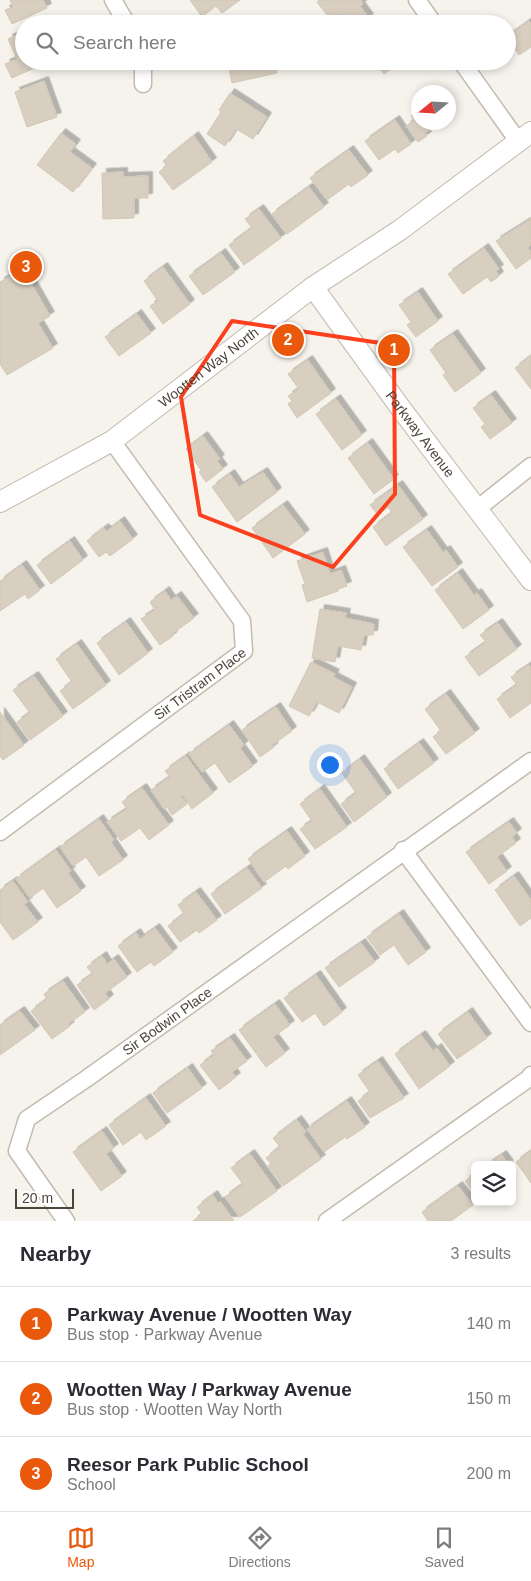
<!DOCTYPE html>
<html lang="en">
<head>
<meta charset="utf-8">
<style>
  body { margin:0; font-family:Arial,sans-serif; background:#f7f7f7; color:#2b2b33 }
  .controls { position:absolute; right:15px; bottom:15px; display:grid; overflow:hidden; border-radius:8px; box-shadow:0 2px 8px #0003 }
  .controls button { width:45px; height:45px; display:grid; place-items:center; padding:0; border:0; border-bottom:1px solid #e1e1e2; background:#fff; color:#2b2b33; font:25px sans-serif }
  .compass { position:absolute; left:411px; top:85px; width:45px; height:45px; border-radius:50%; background:#fff; box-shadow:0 2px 8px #0003; rotate:252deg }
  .scale { position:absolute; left:15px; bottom:12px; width:59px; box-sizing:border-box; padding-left:5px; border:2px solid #4b4439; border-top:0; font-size:14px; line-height:18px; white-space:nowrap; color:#4b4439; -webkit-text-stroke:4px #fff; paint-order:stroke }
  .you { position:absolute; left:329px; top:764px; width:18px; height:18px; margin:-12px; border:4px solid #fff; border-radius:50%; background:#1a73e8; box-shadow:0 0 0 8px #1a73e833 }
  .badge { display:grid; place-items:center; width:32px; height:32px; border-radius:50%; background:#ea580c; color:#fff; font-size:16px; font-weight:700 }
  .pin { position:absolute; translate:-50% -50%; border:2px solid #fff; box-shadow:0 1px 5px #0006 }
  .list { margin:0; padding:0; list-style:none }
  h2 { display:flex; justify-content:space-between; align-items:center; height:65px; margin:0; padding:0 20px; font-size:21px }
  h2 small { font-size:16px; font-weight:400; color:#7c7c81 }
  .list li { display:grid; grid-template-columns:32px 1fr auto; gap:15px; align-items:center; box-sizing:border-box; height:75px; padding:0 20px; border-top:1px solid #e1e1e2 }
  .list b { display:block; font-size:19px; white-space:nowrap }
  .list p { margin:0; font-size:16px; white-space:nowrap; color:#7c7c81 }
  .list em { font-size:16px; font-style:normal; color:#7c7c81 }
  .icon { flex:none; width:28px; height:28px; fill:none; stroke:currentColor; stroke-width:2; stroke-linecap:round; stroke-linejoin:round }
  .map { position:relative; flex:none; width:531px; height:1221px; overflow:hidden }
  .search { position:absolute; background:#fff; box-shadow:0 2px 8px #0003; left:15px; right:15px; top:15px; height:55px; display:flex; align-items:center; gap:12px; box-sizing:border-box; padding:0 18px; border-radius:28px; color:#7c7c81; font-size:19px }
  .sheet { height:290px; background:#fff }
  nav { display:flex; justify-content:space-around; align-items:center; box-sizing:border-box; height:70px; border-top:1px solid #e1e1e2; background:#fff; font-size:14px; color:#7c7c81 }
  nav a { display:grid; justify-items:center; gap:2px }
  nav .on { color:#ea580c }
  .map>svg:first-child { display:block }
  .building { fill:#d8cfc1; stroke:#d3c7b4; filter:url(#shadow) }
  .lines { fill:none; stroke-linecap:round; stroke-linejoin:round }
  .minor-casing { stroke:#c2bbae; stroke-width:19 }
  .tertiary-casing { stroke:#c2bbae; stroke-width:22 }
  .minor { stroke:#fff; stroke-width:16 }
  .tertiary { stroke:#fff; stroke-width:20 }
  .marked { fill:none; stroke:#fc3f1d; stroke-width:4; stroke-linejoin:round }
  .labels { text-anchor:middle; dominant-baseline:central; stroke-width:5; stroke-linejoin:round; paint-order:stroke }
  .street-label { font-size:14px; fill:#4b4439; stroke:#fff }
</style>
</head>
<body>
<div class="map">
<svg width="531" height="1221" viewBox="0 0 531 1221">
  <defs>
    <filter id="shadow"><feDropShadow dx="4.5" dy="-4.5" stdDeviation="0" flood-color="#0004"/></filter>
  </defs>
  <rect width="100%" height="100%" fill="#f6f3ec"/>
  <!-- building -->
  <g class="building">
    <path d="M10,0h33l4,8 -35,16 -7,-14 8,-3z"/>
    <path d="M190,0h50l-18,13 -6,-7 -14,11z"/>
    <path d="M319,0h42l2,4 -3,2 9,12 -8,6h-14l-8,-10 -8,6 -14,-18z"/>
    <path d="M529,21l2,2v24l-12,8 -12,-18z"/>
    <path d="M24,32v29h26l-38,17 -7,-14 12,-5 -9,-20z"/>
    <path d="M231,61h44l2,12 -45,10 -4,-20z"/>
    <path d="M375,61h26l-17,13z"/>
    <path d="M44,81l13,36 -30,10 -12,-35z"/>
    <path d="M230,93l37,24 -14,22 -17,-10 -11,17 -18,-12 14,-22 -2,-2z"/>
    <path d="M418,111v11h22l-15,11 2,3 -9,6 -12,-16 8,-6 -3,-4z"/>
    <path d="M395,120l16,24 -13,9 -3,-4 -16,11 -14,-19z"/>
    <path d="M61,133l15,11 -6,8 22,16 -19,24 -36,-27z"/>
    <path d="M194,136l18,26 -39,28 -14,-18 8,-6 -4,-5z"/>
    <path d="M349,150l19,25 -17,12 -2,-3 -22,16 -17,-22z"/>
    <path d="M123,172v5l25,-1v22h-14v20l-31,1 -1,-46z"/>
    <path d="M309,187l15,20 -37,27 -15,-20z"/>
    <path d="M259,209l22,29 -37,27 -15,-20 23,-17 -7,-9z"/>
    <path d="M531,219v26l-3,3 3,4v6l-15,11 -20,-28z"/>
    <path d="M484,248l15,21 -3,2 3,5 -8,6 -4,-5 -24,17 -15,-20z"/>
    <path d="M221,253l14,19 -32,23 -14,-19z"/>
    <path d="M163,267l27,37 -27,20 -13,-18 8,-5 -14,-20z"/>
    <path d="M23,269l27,47 -12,7 15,25 -46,27 -7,-11v-82z"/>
    <path d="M418,292l20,29 -22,16 -9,-12 4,-3 -12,-17z"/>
    <path d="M137,314l14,19 -32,23 -14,-19z"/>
    <path d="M453,334l28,39 -26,19 -12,-17 3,-2 -16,-23z"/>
    <path d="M531,356v33l-16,-21z"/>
    <path d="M308,360l23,33 -34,25 -9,-14 4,-3 -4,-5 11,-7 -11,-15z"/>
    <path d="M491,395l21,28 -22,16 -9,-12 4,-3 -12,-16z"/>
    <path d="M336,399l26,36 -20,15 -26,-36z"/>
    <path d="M203,436l17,23 -3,2 6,8 -17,13 -7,-10 2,-2 -15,-21z"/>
    <path d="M368,443l26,36 -20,15 -26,-36z"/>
    <path d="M263,472l14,20 -40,30 -25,-35 18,-13 9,13z"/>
    <path d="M398,485l25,34 -37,27 -13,-19 19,-14 -4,-6 -10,8 -8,-10z"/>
    <path d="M283,505l22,29 -32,24 -21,-30z"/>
    <path d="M120,521l13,18 -23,17 -4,-4 -7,5 -12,-16 17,-13 3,3z"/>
    <path d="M427,530l16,22 3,-2 12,17 -26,19 -29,-39z"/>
    <path d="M70,541l13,19 -32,24 -14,-19z"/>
    <path d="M323,552l7,22 11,-4 6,16 -9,3v2l-31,11 -5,-17 3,-1 -8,-23z"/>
    <path d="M22,565l18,25 -12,9 -3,-5 -25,17v-30z"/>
    <path d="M458,573l16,22 3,-2 12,17 -26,19 -28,-39z"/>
    <path d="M165,591l6,9 6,-4 17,22 -22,16 1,2 -13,9 -19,-26 14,-9 -5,-8z"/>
    <path d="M320,609l26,4 -1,5 29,6 -1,11h-9l-3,15 -23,-4 -3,16 -23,-4z"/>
    <path d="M126,622l22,31 -29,22 -22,-32z"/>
    <path d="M498,623l19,26 -38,27 -14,-19 21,-15 -6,-7z"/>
    <path d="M77,644l29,41 -33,24 -13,-18 12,-9 -16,-23z"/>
    <path d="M311,662l24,12 -2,3 19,10 -13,26 -22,-11 -8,14 -20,-10z"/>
    <path d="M529,665l2,3v35l-21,15 -13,-19 20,-14 -6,-8z"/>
    <path d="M34,676l29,40 -33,24 -13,-18 13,-9 -17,-23z"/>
    <path d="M446,694l29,39 -29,21 -13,-17 8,-6 -16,-22z"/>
    <path d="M276,707l16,24 -20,14 2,2 -14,10 -18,-27z"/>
    <path d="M0,712l24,33 -21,15 -3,-4z"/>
    <path d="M229,725l15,20 -4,3 13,18 -24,17 -14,-20 -13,9 -13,-18z"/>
    <path d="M419,743l15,20 -36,26 -14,-20z"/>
    <path d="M186,756l27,37 -21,16 -9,-14 -2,1 6,8 -15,11 -5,-8 -3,2 -13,-19 19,-13 -5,-6z"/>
    <path d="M360,759l27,38 -33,25 -13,-18 15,-11 -14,-20z"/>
    <path d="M142,788l27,37 -20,15 -9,-12 -19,13 -14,-19 20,-13 -5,-7z"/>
    <path d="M320,789l27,38 -32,22 -15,-20 12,-8 -12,-17z"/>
    <path d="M99,819l15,21 -3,2 12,18 -24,16 -13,-19 -13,9 -13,-19z"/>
    <path d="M509,822l8,11 -5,4 4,6 -19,14 10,14 -18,13 -23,-32z"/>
    <path d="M287,831l18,25 -17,13 -2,-3 -22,16 -16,-23z"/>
    <path d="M56,850l15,21 -3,2 13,18 -24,17 -14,-20 -13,10 -14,-19z"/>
    <path d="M247,868l15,20 -37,26 -14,-20z"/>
    <path d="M514,876l17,24v18l-11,8 -25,-36z"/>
    <path d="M13,881l15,21 -4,2 14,18 -25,18 -13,-18v-32z"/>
    <path d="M196,892l21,28 -18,13 -2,-3 -17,12 -12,-16 16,-12 -6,-9z"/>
    <path d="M399,914l27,38 -18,13 -14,-20 -14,10 -13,-18z"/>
    <path d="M155,928l18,24 -19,14 -3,-4 -14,10 -19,-26 18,-13 4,6z"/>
    <path d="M361,943l14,19 -36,25 -14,-19z"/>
    <path d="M102,956l5,8 7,-5 13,18 -22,16 4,6 -15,11 -17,-25 16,-11 -6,-7z"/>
    <path d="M316,975l26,37 -18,14 -9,-13 -13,9 -18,-24z"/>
    <path d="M63,981l22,31 -17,12 2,2 -18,13 -21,-28 16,-12 -3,-5z"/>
    <path d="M275,1004l15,21 -17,12 12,16 -19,14 -27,-37z"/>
    <path d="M20,1011l15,19 -35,25v-30z"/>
    <path d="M468,1012l19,26 -30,21 -19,-25z"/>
    <path d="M421,1035l12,16 4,-3 13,18 -31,23 -24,-35z"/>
    <path d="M230,1038l17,23 -15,11 4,5 -17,13 -19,-25 14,-10 -3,-4z"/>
    <path d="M378,1061l26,37 -34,20 -12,-17 12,-9 -12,-17z"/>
    <path d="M188,1068l14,20 -35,25 -14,-20z"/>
    <path d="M146,1098l20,28 -20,14 -5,-8 -18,13 -14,-20z"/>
    <path d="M347,1101l18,26 -18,12 -2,-2 -21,15 -17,-23z"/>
    <path d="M297,1120l9,12 -3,2 18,25 -38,27 -15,-20 3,-2 -5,-6 14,-11 -7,-9z"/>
    <path d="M102,1131l12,17 -8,6 16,22 -21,15 -28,-39z"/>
    <path d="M531,1151v32l-15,-21z"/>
    <path d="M250,1154l27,37 -37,26 -15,-20 18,-13 -12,-16z"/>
    <path d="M502,1155l7,10h-22z"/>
    <path d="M475,1174v20l-10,-13z"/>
    <path d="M458,1186l15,19 -22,16h-23l-6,-9z"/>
    <path d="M213,1195l5,8 2,-2 14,20h-41l9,-7 -5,-7z"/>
  </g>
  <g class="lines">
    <!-- minor casing -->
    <g class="minor-casing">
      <g id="minor">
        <path d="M113,0l14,24"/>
        <path d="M417,0l17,24"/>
        <path d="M143,61v23"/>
        <path d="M461,61l57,80"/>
        <path d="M477,509l54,-43"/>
        <path id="s1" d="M0,832l244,-181 -2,-30 -130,-180"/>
        <path d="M403,850l128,173"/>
        <path id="s2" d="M66,1221l-49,-70 10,-32 59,-40 445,-318"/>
        <path d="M327,1221l201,-142 3,-4"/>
      </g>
    </g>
    <!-- tertiary casing -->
    <g class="tertiary-casing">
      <g id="tertiary">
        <path id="s3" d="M313,287l89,123 129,170"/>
        <path id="s4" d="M0,502l112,-61 201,-154 87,-57 131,-98"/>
      </g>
    </g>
    <!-- minor -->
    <use href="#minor" class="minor"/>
    <!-- tertiary -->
    <use href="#tertiary" class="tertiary"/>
  </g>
  <!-- marked area -->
  <path class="marked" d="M232,321l162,24 1,149 -62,73 -133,-52 -19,-118z"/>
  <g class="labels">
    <!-- street labels -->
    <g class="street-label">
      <text stroke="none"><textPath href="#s4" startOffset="249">Wootten Way North</textPath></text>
      <text stroke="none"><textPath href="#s3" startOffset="182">Parkway Avenue</textPath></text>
      <text stroke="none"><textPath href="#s1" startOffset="249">Sir Tristram Place</textPath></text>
      <text stroke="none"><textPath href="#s2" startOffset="290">Sir Bodwin Place</textPath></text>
    </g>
  </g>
</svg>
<div class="controls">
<button><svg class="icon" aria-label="layers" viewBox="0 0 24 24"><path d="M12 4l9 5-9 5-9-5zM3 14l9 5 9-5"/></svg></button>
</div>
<svg class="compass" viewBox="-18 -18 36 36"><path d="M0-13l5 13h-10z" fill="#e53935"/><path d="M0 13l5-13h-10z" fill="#7c7c81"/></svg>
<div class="scale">20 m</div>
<div class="you"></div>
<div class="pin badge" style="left:394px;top:350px">1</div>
<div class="pin badge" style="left:288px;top:340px">2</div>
<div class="pin badge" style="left:26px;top:267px">3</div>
<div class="search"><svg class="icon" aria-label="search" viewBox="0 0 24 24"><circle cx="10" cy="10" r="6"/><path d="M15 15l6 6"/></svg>Search here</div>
</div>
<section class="sheet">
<h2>Nearby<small>3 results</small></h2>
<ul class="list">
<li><span class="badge">1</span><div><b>Parkway Avenue / Wootten Way</b><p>Bus stop · Parkway Avenue</p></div><em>140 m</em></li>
<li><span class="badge">2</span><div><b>Wootten Way / Parkway Avenue</b><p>Bus stop · Wootten Way North</p></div><em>150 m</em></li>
<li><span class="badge">3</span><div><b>Reesor Park Public School</b><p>School</p></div><em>200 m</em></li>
</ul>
</section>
<nav>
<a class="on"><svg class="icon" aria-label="map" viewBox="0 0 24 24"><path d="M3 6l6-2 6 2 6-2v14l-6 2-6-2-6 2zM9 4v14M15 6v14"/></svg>Map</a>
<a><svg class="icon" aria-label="directions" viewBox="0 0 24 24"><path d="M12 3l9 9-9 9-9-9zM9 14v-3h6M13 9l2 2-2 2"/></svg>Directions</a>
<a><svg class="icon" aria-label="saved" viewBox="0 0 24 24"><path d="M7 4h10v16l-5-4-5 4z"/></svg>Saved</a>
</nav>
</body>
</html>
